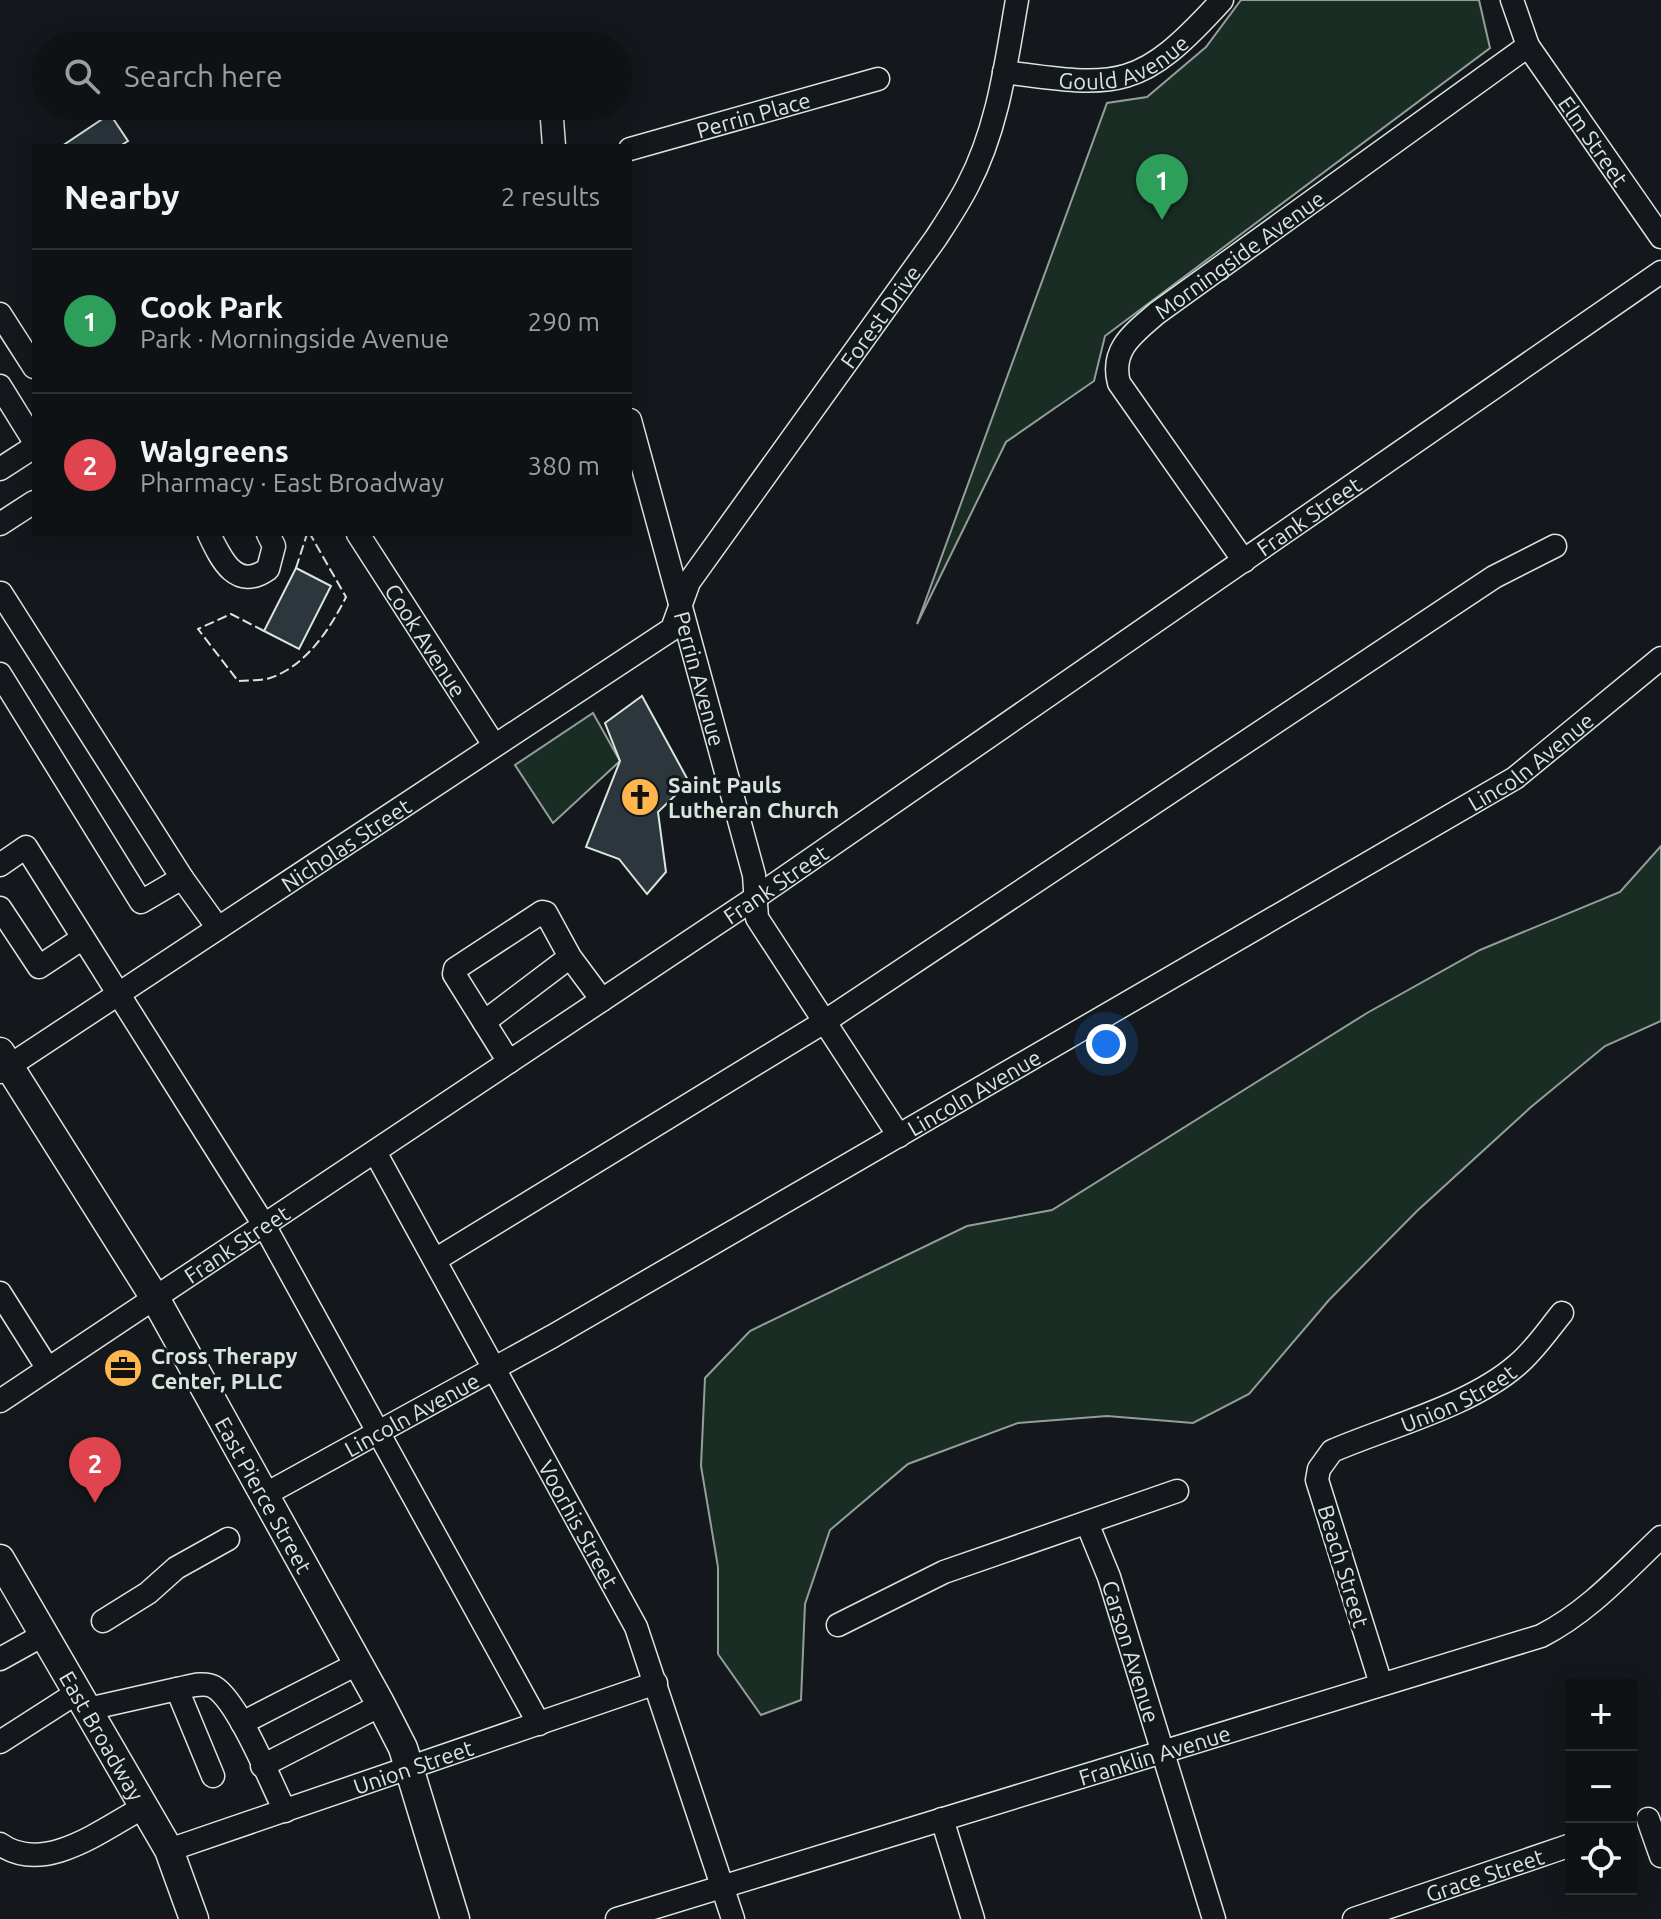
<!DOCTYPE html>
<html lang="en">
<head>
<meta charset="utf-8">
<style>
  body { margin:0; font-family:Ubuntu,sans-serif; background:#1d2022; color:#f1f3f6 }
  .controls { position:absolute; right:24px; bottom:24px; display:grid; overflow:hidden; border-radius:0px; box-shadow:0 4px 20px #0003 }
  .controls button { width:72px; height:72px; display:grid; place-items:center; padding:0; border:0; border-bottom:2px solid #2f3234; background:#0f1215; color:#f1f3f6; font:40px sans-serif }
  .you { position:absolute; left:1106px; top:1044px; width:28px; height:28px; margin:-20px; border:6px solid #fff; border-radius:50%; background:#1a73e8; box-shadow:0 0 0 12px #1a73e833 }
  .badge { display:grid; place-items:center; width:52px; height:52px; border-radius:50%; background:#1a73e8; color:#fff; font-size:26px; font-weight:700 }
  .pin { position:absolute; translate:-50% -66px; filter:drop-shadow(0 2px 4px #0008) }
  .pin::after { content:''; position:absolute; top:42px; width:28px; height:24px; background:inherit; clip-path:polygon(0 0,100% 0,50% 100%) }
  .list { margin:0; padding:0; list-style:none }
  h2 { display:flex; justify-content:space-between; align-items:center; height:104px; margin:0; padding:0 32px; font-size:34px }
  h2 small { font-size:26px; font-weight:400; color:#9b9ea0 }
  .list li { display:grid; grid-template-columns:52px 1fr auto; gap:24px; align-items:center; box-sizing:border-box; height:144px; padding:0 32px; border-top:2px solid #2f3234 }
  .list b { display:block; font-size:30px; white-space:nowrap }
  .list p { margin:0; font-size:26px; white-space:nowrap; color:#9b9ea0 }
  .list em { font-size:26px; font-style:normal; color:#9b9ea0 }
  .icon { flex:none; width:44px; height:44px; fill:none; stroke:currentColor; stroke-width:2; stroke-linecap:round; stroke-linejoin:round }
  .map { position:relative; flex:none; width:1661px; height:1919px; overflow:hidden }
  .search { position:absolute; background:#0f1215; box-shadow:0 4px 20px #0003; left:32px; top:32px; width:600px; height:88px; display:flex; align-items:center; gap:20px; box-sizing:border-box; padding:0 28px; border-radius:44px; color:#9b9ea0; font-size:30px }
  .panel { position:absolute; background:#0f1215; box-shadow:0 4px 20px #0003; left:32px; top:144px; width:600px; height:392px; border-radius:0px }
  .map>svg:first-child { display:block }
  .green { fill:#1a2d24; stroke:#939e99; stroke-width:2 }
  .building { fill:#2c363c; stroke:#d8e6dc; stroke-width:2 }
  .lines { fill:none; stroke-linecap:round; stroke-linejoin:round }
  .minor-casing { stroke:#d8e6dc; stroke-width:25 }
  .major-casing { stroke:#d8e6dc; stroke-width:31 }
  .minor { stroke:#14181c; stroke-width:22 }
  .major { stroke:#14181c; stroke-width:28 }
  .fence { stroke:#d8e6dc; stroke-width:2; stroke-dasharray:10 4; stroke-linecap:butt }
  .labels { text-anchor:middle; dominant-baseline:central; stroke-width:6; stroke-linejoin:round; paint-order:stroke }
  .street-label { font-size:22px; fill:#d8e6dc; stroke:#14181c }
  .poi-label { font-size:22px; font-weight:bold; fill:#d8e6dc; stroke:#14181c; text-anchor:start }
</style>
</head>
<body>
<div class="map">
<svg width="1661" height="1919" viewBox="0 0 1661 1919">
  <rect width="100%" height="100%" fill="#14181c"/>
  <!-- green -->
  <g class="green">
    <path d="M1241,0h238l11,48 -385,288 -11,45 -88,61 -89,182 190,-521 40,-6 59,-50z"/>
    <path d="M593,713l27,48 -67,62 -38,-58z"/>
    <path d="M1661,846v175l-56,25 -74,61 -114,104 -88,89 -80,94 -56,29 -86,-7 -89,7 -110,41 -78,66 -25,74 -4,96 -40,15 -43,-61v-87l-17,-101 4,-88 45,-47 217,-105 85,-16 315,-197 113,-63 140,-58z"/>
  </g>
  <!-- building -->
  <g class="building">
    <path d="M110,114l18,27 -8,5h-58z"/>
    <path d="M296,568l35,18 -32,63 -35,-18z"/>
    <path d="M642,696l47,86 -31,30 8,60 -19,22 -28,-35 -33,-12 34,-86 -15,-38z"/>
  </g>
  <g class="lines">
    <!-- minor casing -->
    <g class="minor-casing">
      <g id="minor">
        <path id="s1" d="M1512,0l16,46 133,191"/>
        <path id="s2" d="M1004,72c117,16 136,18 218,-72"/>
        <path d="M551,106l3,40"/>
        <path id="s3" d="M630,149l248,-70"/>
        <path d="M0,314l34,53"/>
        <path d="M0,386l34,55"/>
        <path id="s4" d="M630,420l124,455 3,43 142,218"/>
        <path d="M0,469l34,-22"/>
        <path d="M0,524l34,-22"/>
        <path d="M209,534c12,25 27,58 59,35l6,-23 -6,-12"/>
        <path id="s5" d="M358,534l136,211"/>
        <path id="s6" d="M1244,561l-125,-178c-9,-34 15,-50 38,-70l371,-267"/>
        <path d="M1,593l181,285"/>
        <path d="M0,674l141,228 41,-24 36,50"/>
        <path d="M0,865l26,-18 238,378 275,499"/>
        <path d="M0,908l39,59 44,-29"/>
        <path d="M570,957l-86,65 -30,-48 1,-5 87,-57 4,1 24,44 32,43"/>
        <path d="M484,1022l25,40"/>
        <path id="s7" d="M0,1072l672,-443 17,-47 247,-344c11,-17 23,-35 32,-53 30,-57 38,-122 49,-185"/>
        <path id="s8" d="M375,1152l261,475 97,292"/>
        <path d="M435,1260l389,-238 670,-445 61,-31"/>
        <path d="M0,1293l48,76"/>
        <path id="s9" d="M0,1401l755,-503 906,-626"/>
        <path id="s10" d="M266,1494l287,-158 962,-558 146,-120"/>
        <path id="s11" d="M1087,1523l22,54 105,342"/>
        <path d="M103,1621l45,-28 28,-25 52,-29"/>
        <path d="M838,1625l106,-53 233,-81"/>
        <path d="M0,1659l45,-25"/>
        <path id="s12" d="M1381,1684l-64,-204 2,-11 13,-18c58,-25 138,-45 185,-86 17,-14 31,-35 45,-52"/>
        <path d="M177,1689c11,-2 26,-8 37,-2 24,14 57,96 71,124"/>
        <path d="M88,1709l89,-20 36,87"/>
        <path d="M242,1723l117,-60"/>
        <path d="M0,1742l78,-50"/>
        <path d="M262,1766l119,-61"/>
        <path d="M942,1819l31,100"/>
        <path d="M1648,1819l13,37"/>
        <path d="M0,1844c44,32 103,-15 144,-37"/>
        <path id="s13" d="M169,1850l487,-167"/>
        <path id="s14" d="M617,1919l924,-283c47,-24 82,-63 120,-99"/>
        <path id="s15" d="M1354,1919l217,-74"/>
      </g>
    </g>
    <!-- major casing -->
    <g class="major-casing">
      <g id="major">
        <path id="s16" d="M0,1052l155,246 225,405 23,45 52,171"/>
        <path id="s17" d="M0,1559l169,291 25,69"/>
      </g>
    </g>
    <!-- minor -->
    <use href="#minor" class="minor"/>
    <!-- major -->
    <use href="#major" class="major"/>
    <!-- fence -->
    <g class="fence">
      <path d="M296,568l11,-34"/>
      <path d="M264,631l-33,-17 -33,15 40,52c10,-1 23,0 32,-3 36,-12 60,-49 76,-81l-36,-63"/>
    </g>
  </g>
  <!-- icons -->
  <defs>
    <g id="church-disc" transform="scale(2)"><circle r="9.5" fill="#ffb74d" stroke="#14181c"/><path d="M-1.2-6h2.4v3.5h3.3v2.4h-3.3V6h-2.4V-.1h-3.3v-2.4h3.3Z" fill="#111"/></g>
    <g id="office-disc" transform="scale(2)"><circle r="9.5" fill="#ffb74d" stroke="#14181c"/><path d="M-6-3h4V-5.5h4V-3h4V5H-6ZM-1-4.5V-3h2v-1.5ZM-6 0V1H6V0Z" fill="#111"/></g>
  </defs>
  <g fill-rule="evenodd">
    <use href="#church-disc" x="640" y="797"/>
    <use href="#office-disc" x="123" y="1368"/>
  </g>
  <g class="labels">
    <!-- street labels -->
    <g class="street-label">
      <text stroke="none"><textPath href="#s2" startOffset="124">Gould Avenue</textPath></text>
      <text stroke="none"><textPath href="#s3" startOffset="128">Perrin Place</textPath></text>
      <text stroke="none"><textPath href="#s1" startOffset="164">Elm Street</textPath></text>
      <text stroke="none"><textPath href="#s6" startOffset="404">Morningside Avenue</textPath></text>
      <text stroke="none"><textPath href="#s7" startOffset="1182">Forest Drive</textPath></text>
      <text stroke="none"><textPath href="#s9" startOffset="1580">Frank Street</textPath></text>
      <text stroke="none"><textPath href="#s5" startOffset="126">Cook Avenue</textPath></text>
      <text stroke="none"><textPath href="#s4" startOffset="268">Perrin Avenue</textPath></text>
      <text stroke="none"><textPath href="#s10" startOffset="1462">Lincoln Avenue</textPath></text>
      <text stroke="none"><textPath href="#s7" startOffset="414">Nicholas Street</textPath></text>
      <text stroke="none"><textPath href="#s9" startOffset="932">Frank Street</textPath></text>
      <text stroke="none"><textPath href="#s10" startOffset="814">Lincoln Avenue</textPath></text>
      <text stroke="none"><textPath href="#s9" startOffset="284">Frank Street</textPath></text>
      <text stroke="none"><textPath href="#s12" startOffset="384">Union Street</textPath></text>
      <text stroke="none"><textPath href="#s10" startOffset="166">Lincoln Avenue</textPath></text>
      <text stroke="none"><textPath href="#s16" startOffset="516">East Pierce Street</textPath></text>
      <text stroke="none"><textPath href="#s8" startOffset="424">Voorhis Street</textPath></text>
      <text transform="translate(1344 1566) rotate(73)">Beach Street</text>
      <text stroke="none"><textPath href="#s11" startOffset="136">Carson Avenue</textPath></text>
      <text stroke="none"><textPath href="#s17" startOffset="204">East Broadway</textPath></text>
      <text stroke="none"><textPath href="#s14" startOffset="562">Franklin Avenue</textPath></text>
      <text stroke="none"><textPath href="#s13" startOffset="258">Union Street</textPath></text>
      <text stroke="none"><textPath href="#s15" startOffset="138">Grace Street</textPath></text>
    </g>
    <!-- poi labels -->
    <g class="poi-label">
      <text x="668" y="784">Saint Pauls<tspan x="668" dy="25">Lutheran Church</tspan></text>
      <text x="151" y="1355">Cross Therapy<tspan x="151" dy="25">Center, PLLC</tspan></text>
    </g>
  </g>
</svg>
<div class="controls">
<button>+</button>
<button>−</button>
<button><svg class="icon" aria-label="locate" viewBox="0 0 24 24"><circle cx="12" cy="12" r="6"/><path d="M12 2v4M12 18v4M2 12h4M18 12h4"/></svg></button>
</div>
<div class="you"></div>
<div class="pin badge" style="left:1162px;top:220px;background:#2e9e5b">1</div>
<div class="pin badge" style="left:95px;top:1503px;background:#e0444e">2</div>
<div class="search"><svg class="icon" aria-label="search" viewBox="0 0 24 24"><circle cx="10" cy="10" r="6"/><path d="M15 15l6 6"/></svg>Search here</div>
<section class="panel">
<h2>Nearby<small>2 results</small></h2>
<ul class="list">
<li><span class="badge" style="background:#2e9e5b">1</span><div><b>Cook Park</b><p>Park · Morningside Avenue</p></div><em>290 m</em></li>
<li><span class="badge" style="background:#e0444e">2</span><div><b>Walgreens</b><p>Pharmacy · East Broadway</p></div><em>380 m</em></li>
</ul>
</section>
</div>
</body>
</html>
